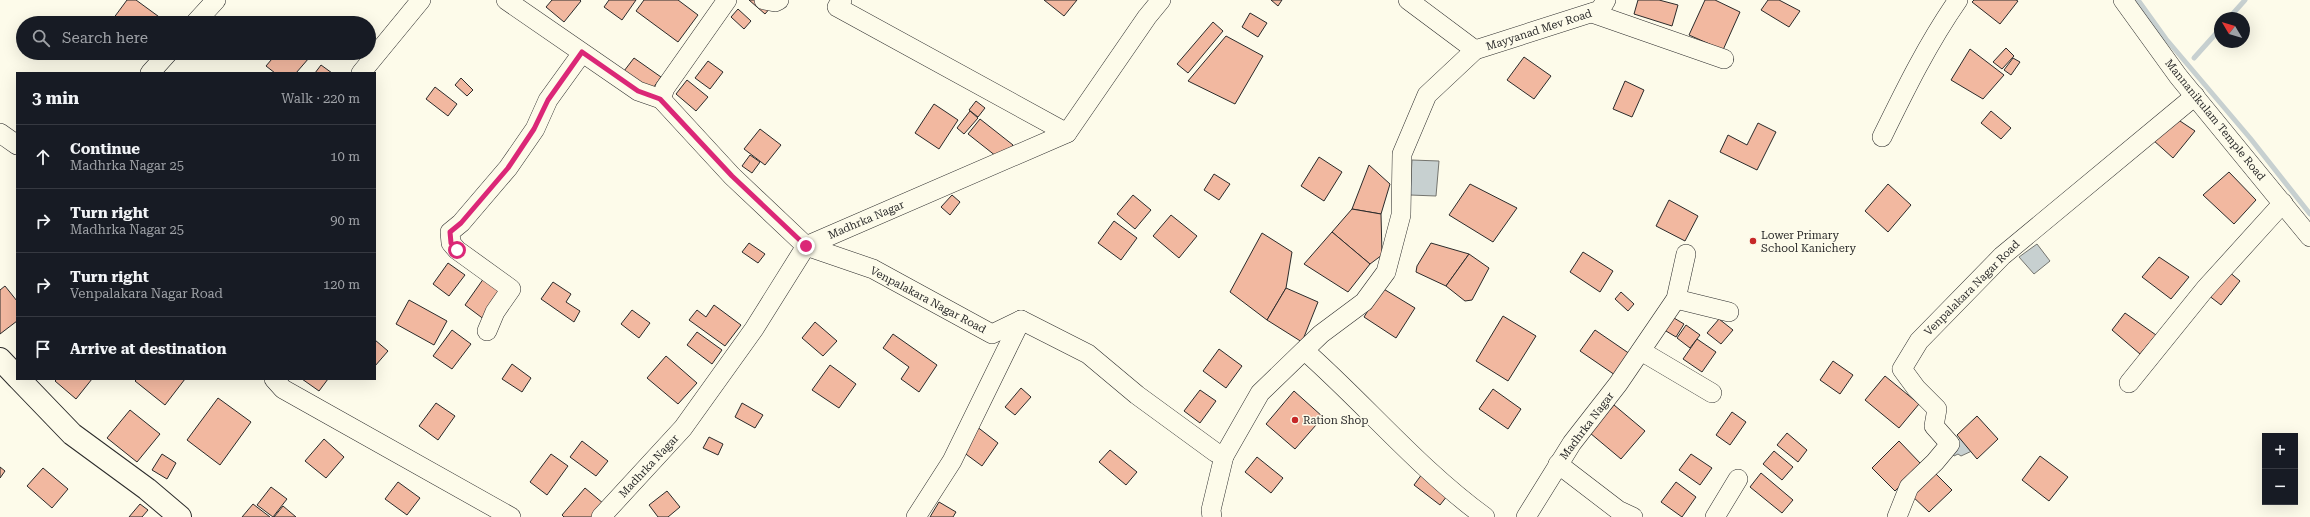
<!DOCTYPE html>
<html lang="en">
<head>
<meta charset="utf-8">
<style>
  body { margin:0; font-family:"Roboto Serif",serif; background:#242831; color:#f1f3f6 }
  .controls { position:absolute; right:12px; bottom:12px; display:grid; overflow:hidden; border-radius:0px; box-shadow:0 4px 16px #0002 }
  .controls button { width:36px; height:36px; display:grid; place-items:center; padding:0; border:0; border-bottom:1px solid #363941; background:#171b24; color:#f1f3f6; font:20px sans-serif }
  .compass { position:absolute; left:2214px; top:12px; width:36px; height:36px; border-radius:50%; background:#171b24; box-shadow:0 4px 16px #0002; rotate:308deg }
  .stop { position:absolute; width:12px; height:12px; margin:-9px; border:3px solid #db2777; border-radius:50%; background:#fff }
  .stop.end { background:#db2777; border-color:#fff; box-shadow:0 1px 4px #0008 }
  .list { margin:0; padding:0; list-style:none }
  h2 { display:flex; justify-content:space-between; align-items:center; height:52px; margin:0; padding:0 16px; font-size:17px }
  h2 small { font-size:13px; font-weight:400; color:#9ea1a6 }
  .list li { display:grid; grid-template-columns:26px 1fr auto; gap:12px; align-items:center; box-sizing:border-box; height:64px; padding:0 16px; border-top:1px solid #363941 }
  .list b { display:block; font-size:15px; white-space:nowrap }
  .list p { margin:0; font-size:13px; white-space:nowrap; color:#9ea1a6 }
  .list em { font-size:13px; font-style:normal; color:#9ea1a6 }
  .icon { flex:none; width:22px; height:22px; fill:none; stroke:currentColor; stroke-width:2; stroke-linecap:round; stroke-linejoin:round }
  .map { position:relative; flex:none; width:2310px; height:517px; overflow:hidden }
  .search { position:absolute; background:#171b24; box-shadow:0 4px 16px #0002; left:16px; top:16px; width:360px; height:44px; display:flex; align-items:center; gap:10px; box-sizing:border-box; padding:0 14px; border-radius:22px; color:#9ea1a6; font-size:15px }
  .panel { position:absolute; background:#171b24; box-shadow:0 4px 16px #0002; left:16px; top:72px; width:360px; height:308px; border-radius:0px }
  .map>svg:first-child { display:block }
  .water { fill:#c7d0d0; stroke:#74746e }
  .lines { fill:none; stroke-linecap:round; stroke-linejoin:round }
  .stream { stroke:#c7d0d0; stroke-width:5 }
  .building { fill:#f2b8a0; stroke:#2b2b2b }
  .minor-casing { stroke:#2b2b2b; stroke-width:20 }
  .major-casing { stroke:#2b2b2b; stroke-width:24 }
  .minor { stroke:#fdfbea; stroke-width:19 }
  .major { stroke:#fdfbea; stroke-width:22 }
  .route { stroke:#db2777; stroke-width:5 }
  .poi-dot { fill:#c62828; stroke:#fdfbea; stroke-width:1.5 }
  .labels { text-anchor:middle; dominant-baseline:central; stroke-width:3; stroke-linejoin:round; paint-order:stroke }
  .street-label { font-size:11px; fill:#2b2b2b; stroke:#fdfbea }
  .poi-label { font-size:11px; fill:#2b2b2b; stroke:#fdfbea; text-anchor:start }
</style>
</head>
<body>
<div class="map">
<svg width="2310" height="517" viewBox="0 0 2310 517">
  <rect width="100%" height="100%" fill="#fdfbea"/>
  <!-- water -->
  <g class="water">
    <path d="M1412,160l27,1 -3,35 -26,-1z"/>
    <path d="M2037,244l13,17 -16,13 -15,-17z"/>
    <path d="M1963,435l11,15 -13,6 -3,-2 -4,2 -5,-7z"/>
  </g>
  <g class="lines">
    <!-- stream -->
    <g class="stream">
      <path d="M2138,0l28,39 84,99 60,76"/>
      <path d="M2229,18l16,-18"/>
      <path d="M2194,58l26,-29"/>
    </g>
  </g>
  <!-- building -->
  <g class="building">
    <path d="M127,0h9l26,19 -3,4h-49z"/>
    <path d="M552,0h28l1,1 -17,21 -18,-15z"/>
    <path d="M609,0h27l-14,20 -18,-13z"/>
    <path d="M644,0h34l20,15 -20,27 -42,-31z"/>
    <path d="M749,0h28l-12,14z"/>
    <path d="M1044,0h33l-13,16z"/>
    <path d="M1271,0h11l-4,6z"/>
    <path d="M1638,0h21l19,5 -6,21 -38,-12z"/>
    <path d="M1705,0h10l25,12 -17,38 -34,-15z"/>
    <path d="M1768,0h11l21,11 -11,16 -28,-17z"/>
    <path d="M1974,0h42l2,1 -18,23 -28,-22z"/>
    <path d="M738,9l13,12 -7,8 -13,-12z"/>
    <path d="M1250,13l17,10 -9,14 -16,-10z"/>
    <path d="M1213,22l10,9 -35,42 -11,-9z"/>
    <path d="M369,36l9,8 -11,13 -4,-4h6z"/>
    <path d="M1226,36l37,20 -28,48 -47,-23z"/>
    <path d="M2006,48l8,8 -12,13 -9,-7z"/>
    <path d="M1970,49l34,26 -21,24 -32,-19z"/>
    <path d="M277,53h26l6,5 -13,15h-21l-9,-7z"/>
    <path d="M1524,57l27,19 -17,23 -27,-19z"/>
    <path d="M634,58l27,19 -10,14 -27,-20z"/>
    <path d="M2013,58l7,4 -9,13 -7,-5z"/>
    <path d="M708,61l15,11 -13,17 -15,-11z"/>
    <path d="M321,65l11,8h-17z"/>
    <path d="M461,78l12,12 -6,6 -12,-11z"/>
    <path d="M687,80l21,17 -12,14 -20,-17z"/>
    <path d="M1625,81l19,9 -12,27 -19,-8z"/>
    <path d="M435,87l22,17 -9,12 -22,-17z"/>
    <path d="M976,101l9,7 -7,9 -9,-7z"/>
    <path d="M934,104l24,16 -19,29 -24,-16z"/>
    <path d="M970,111l8,7 -14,16 -7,-6z"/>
    <path d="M1991,111l20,17 -10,11 -20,-16z"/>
    <path d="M980,119l33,26 -12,15 -33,-26z"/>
    <path d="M2177,119l18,12 -22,27 -20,-18z"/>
    <path d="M1758,123l18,9 -19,38 -37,-18 8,-17 19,10z"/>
    <path d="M760,129l21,16 -16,20 -21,-16z"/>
    <path d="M750,155l10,7 -8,11 -10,-7z"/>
    <path d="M1319,157l23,15 -18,29 -23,-15z"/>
    <path d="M1369,165l21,19 -9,30 -29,-5z"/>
    <path d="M2229,172l27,28 -22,24 -31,-29z"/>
    <path d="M1214,174l16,10 -11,16 -15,-10z"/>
    <path d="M1470,184l47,24 -24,34 -44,-27z"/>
    <path d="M1888,184l23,21 -23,27 -23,-21z"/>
    <path d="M952,195l8,7 -10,13 -9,-8z"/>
    <path d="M1133,195l18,15 -16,19 -18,-15z"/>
    <path d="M1669,200l29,16 -13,25 -29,-15z"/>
    <path d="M1352,209l29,5 1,41 -12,9 -38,-32z"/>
    <path d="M1171,215l26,21 -18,22 -26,-22z"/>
    <path d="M1114,221l23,17 -16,22 -23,-17z"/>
    <path d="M1332,232l38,32 -22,28 -44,-28z"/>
    <path d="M1262,233l30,19 -6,36 -19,32 -37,-28z"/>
    <path d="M749,243l16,11 -7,9 -16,-11z"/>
    <path d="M1431,243l38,11 -23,32 -30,-14 1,-6z"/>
    <path d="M1583,252l30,19 -13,21 -30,-20z"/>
    <path d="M1469,254l20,14 -17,32 -7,1 -19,-15z"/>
    <path d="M2159,257l30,20 -18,22 -29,-22z"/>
    <path d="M448,263l17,12 -16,21 -16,-12z"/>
    <path d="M2228,271l12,10 -19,24 -13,-10z"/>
    <path d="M484,278l21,16 -20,26 -20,-15z"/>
    <path d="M553,282l18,12 -5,8 14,9 -6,11 -33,-23z"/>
    <path d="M5,286l12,15v20l-17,13v-44z"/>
    <path d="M1286,288l32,14 -16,40 -35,-22z"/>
    <path d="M1382,288l33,20 -19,30 -32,-21z"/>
    <path d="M1621,292l13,12 -6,7 -13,-12z"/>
    <path d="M409,300l38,21 -13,24 -38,-21z"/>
    <path d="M714,305l27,20 -16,21 -36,-26 8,-10 9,7z"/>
    <path d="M632,310l18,13 -11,15 -18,-14z"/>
    <path d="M2125,313l31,22 -16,19 -28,-24z"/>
    <path d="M1669,315l15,9 -8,13 -15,-9z"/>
    <path d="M1503,316l33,20 -28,45 -32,-20z"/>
    <path d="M1719,319l14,11 -12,14 -14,-11z"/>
    <path d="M815,322l22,19 -14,15 -21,-18z"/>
    <path d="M1686,325l14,10 -10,13 -13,-10z"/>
    <path d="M452,330l19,14 -19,25 -19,-13z"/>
    <path d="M1595,330l35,24 -15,21 -35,-24z"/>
    <path d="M697,332l25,18 -10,14 -25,-19z"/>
    <path d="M893,334l44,31 -18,27 -18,-13 8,-12 -26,-19z"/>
    <path d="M1697,339l19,13 -14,20 -19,-13z"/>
    <path d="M375,340l13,11 -13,15z"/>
    <path d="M1219,349l23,17 -16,22 -23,-17z"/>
    <path d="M666,356l31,27 -19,21 -31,-26z"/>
    <path d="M1833,361l20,14 -13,19 -20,-14z"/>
    <path d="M512,364l19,14 -9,14 -20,-13z"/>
    <path d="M830,365l26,19 -17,24 -27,-18z"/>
    <path d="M1885,376l34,28 -20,24 -34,-28z"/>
    <path d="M57,379h35l-16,20 -21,-18z"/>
    <path d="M137,379h48l-20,26 -30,-24z"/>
    <path d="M302,379h26l-9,12z"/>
    <path d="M1021,388l10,9 -16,18 -10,-8z"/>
    <path d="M1493,389l28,20 -13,20 -29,-20z"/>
    <path d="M1200,390l16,11 -16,22 -16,-12z"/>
    <path d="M1294,391l29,26 -28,32 -29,-25z"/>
    <path d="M218,398l33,24 -31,43 -33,-25z"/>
    <path d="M436,403l19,13 -17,24 -19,-14z"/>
    <path d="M742,403l21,12 -8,13 -20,-11z"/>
    <path d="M1614,405l31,26 -24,28 -31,-26z"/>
    <path d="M130,410l30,24 -23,28 -30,-24z"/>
    <path d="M1732,412l14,10 -16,23 -14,-10z"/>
    <path d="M1977,416l21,23 -21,20 -20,-24z"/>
    <path d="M976,426l22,17 -16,23 -23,-17z"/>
    <path d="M1787,433l20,17 -9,12 -21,-17z"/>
    <path d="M709,437l14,7 -5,11 -15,-7z"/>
    <path d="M324,439l20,18 -18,21 -21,-17z"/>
    <path d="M582,441l26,20 -12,15 -26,-19z"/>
    <path d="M1899,441l22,23 -26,27 -23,-23z"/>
    <path d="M1110,450l27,22 -11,13 -27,-23z"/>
    <path d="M1774,451l19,16 -11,13 -19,-16z"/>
    <path d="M162,454l14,9 -9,16 -15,-9z"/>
    <path d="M551,454l17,12 -21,29 -17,-13z"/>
    <path d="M1691,454l21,14 -12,17 -21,-15z"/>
    <path d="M2040,456l28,21 -19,24 -27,-21z"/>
    <path d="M1257,457l26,21 -12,15 -26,-21z"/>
    <path d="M0,467l5,4 -5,7z"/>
    <path d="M43,468l25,21 -16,19 -25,-22z"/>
    <path d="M1425,470l26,21 -11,14 -26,-20z"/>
    <path d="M1932,470l20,20 -23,22 -19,-18z"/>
    <path d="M1761,473l32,27 -11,13 -32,-26z"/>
    <path d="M398,482l22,16 -13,17 -22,-16z"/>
    <path d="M1676,482l20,15 -14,20 -21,-15z"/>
    <path d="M271,487l16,12 -14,18 -16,-12z"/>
    <path d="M585,488l19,16 -11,13h-29l-2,-2z"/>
    <path d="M667,491l13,16 -12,10h-10l-9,-12z"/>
    <path d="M939,502l17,10 -3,5h-23z"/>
    <path d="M140,504l8,6 -6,7h-13z"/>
    <path d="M253,504l17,13h-28z"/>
    <path d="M283,506l13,11h-22z"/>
  </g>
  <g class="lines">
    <!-- minor casing -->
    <g class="minor-casing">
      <g id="minor">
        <path d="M506,0l132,91 23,8 71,77 74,70 67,23 119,65 29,-14 67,34 49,41 78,57 9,4 36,-63 61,-59 43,-32 22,-30 15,-57 1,-61 25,-59 48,-45 125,-40 6,-10"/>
        <path d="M764,0l11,2 4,-2"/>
        <path d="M842,0l-5,7 230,126"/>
        <path d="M1408,0l67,50"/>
        <path d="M2123,0l55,76 132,161"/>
        <path d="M1592,13l132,46"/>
        <path d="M195,23l21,-23"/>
        <path d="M150,73l18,-20"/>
        <path d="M361,73l60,-73"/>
        <path d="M661,99l4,-11 62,-88"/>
        <path d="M0,133l17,12"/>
        <path d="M1882,137c23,-47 46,-94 76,-137"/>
        <path d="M1676,299l53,13"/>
        <path d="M487,331l8,-19 16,-23 -54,-39 -6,-7 -1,-11 11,-9 47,-55 27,-39 13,-29 34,-47"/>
        <path d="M1305,351c61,54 114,118 180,166"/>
        <path d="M1641,351l71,42"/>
        <path d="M274,379l9,10 228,128"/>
        <path d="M2129,383l76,-94 78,-86"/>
        <path d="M1558,464l60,46 15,7"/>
        <path d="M601,517l82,-89 71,-99 52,-83 261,-113 80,-116 14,-17"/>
        <path d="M916,517l36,-56 69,-141"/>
        <path d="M1212,517l-1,-7 13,-54"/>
        <path d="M1526,517l46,-74 46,-59 58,-85 10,-45"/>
        <path d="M1715,517l23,-38"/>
        <path d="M1897,517l12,-30 26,-25 15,-18 -16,-18 3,-17 -21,-21 -14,-19 17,-28 83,-85 193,-160"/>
      </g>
    </g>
    <!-- major casing -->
    <g class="major-casing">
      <g id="major">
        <path d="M0,359l17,18"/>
        <path d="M19,379l53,55 75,55 33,28"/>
      </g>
    </g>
    <!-- minor -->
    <use href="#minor" class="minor"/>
    <!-- major -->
    <use href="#major" class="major"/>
  </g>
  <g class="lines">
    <!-- route -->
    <path class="route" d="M457,250l-6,-7 -1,-11 11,-9 47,-55 26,-39 14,-29 34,-48 56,39 22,8 72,77 74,70"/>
  </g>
  <!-- markers -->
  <g class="poi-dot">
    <circle cx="1753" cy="241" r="4"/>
    <circle cx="1295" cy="420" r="4"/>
  </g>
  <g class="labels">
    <!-- street labels -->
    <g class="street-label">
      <text transform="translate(1539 30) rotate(-18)">Mayyanad Mev Road</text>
      <text transform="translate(2215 120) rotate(51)">Mannanikulam Temple Road</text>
      <text transform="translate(866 220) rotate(-23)">Madhrka Nagar</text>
      <text transform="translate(1972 288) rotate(-45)">Venpalakara Nagar Road</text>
      <text transform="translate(928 300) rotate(28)">Venpalakara Nagar Road</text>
      <text transform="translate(1587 426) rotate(-53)">Madhrka Nagar</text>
      <text transform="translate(649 466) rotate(-47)">Madhrka Nagar</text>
    </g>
    <!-- poi labels -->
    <g class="poi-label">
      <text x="1761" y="235">Lower Primary<tspan x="1761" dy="13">School Kanichery</tspan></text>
      <text x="1303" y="420">Ration Shop</text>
    </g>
  </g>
</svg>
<div class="controls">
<button>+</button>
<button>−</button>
</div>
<svg class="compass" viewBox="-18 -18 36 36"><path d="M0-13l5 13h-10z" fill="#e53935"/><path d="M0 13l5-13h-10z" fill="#9ea1a6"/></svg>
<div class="stop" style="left:457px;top:250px"></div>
<div class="stop end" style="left:806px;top:246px"></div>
<div class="search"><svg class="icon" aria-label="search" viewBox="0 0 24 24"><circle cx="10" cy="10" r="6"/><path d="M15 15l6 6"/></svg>Search here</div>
<section class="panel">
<h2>3 min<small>Walk · 220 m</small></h2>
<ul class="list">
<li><svg class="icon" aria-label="ahead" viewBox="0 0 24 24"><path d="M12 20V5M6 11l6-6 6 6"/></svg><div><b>Continue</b><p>Madhrka Nagar 25</p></div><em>10 m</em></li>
<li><svg class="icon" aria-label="right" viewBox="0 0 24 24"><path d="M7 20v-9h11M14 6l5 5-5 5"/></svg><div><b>Turn right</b><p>Madhrka Nagar 25</p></div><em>90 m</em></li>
<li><svg class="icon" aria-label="right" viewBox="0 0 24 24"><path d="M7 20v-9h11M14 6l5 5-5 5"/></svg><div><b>Turn right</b><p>Venpalakara Nagar Road</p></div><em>120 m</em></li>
<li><svg class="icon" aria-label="arrive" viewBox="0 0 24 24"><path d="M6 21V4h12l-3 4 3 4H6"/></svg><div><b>Arrive at destination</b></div></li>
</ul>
</section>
</div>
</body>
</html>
